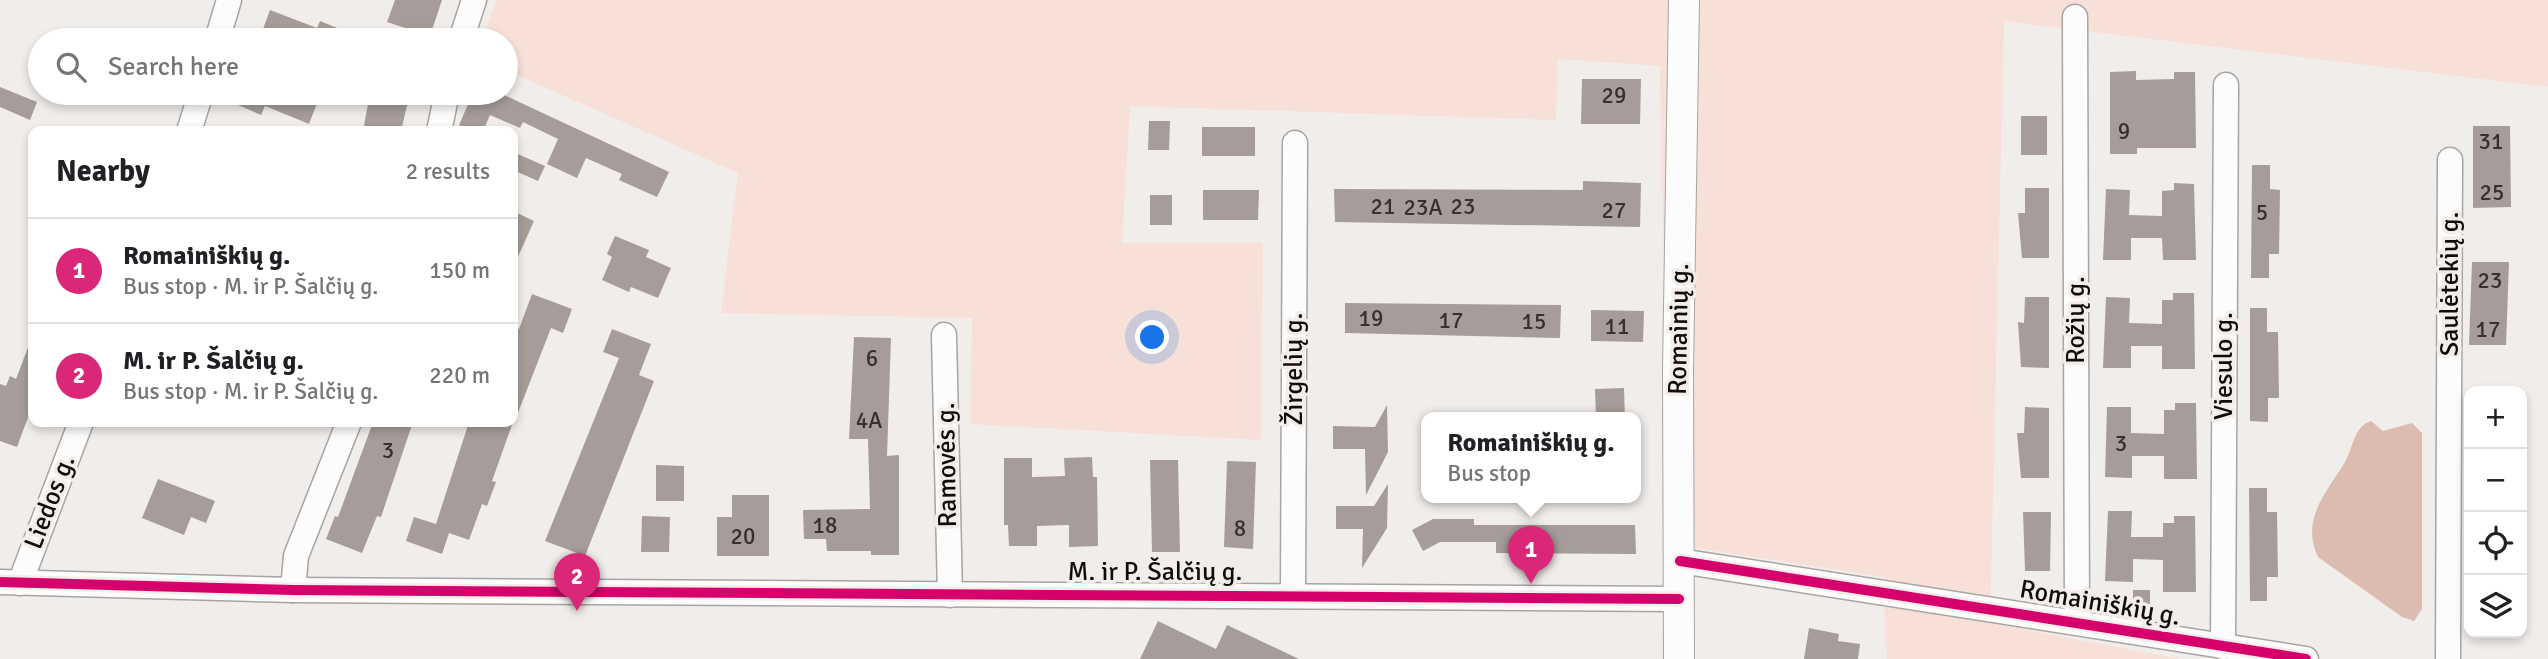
<!DOCTYPE html>
<html lang="en">
<head>
<meta charset="utf-8">
<style>
  body { margin:0; font-family:Signika,sans-serif; background:#f2f2f2; color:#202124 }
  .controls { position:absolute; right:21px; bottom:21px; display:grid; overflow:hidden; border-radius:14px; box-shadow:0 4px 10px #0003 }
  .controls button { width:63px; height:63px; display:grid; place-items:center; padding:0; border:0; border-bottom:2px solid #e0e0e0; background:#fff; color:#202124; font:35px sans-serif }
  .you { position:absolute; left:1153px; top:338px; width:24px; height:24px; margin:-18px; border:5px solid #fff; border-radius:50%; background:#1a73e8; box-shadow:0 0 0 10px #1a73e833 }
  .badge { display:grid; place-items:center; width:46px; height:46px; border-radius:50%; background:#db2777; color:#fff; font-size:23px; font-weight:700 }
  .pin { position:absolute; translate:-50% -58px; filter:drop-shadow(0 2px 4px #0008) }
  .pin::after { content:''; position:absolute; top:37px; width:24px; height:21px; background:inherit; clip-path:polygon(0 0,100% 0,50% 100%) }
  .popup { position:absolute; left:1421px; top:412px; width:220px; height:91px; box-sizing:border-box; display:grid; place-content:center; border-radius:14px; background:#fff; filter:drop-shadow(0 2px 5px #0005); font-size:23px; white-space:nowrap; color:#757577 }
  .popup b { font-size:26px; color:#202124 }
  .popup::after { content:''; position:absolute; left:50%; top:100%; margin-left:-14px; border:14px solid transparent; border-top-color:#fff }
  .list { margin:0; padding:0; list-style:none }
  h2 { display:flex; justify-content:space-between; align-items:center; height:91px; margin:0; padding:0 28px; font-size:30px }
  h2 small { font-size:23px; font-weight:400; color:#757577 }
  .list li { display:grid; grid-template-columns:46px 1fr auto; gap:21px; align-items:center; box-sizing:border-box; height:105px; padding:0 28px; border-top:2px solid #e0e0e0 }
  .list b { display:block; font-size:26px; white-space:nowrap }
  .list p { margin:0; font-size:23px; white-space:nowrap; color:#757577 }
  .list em { font-size:23px; font-style:normal; color:#757577 }
  .icon { flex:none; width:38px; height:38px; fill:none; stroke:currentColor; stroke-width:2; stroke-linecap:round; stroke-linejoin:round }
  .map { position:relative; flex:none; width:2548px; height:659px; overflow:hidden }
  .search { position:absolute; background:#fff; box-shadow:0 4px 10px #0003; left:28px; top:28px; width:490px; height:77px; display:flex; align-items:center; gap:18px; box-sizing:border-box; padding:0 24px; border-radius:38px; color:#757577; font-size:26px }
  .panel { position:absolute; background:#fff; box-shadow:0 4px 10px #0003; left:28px; top:126px; width:490px; height:301px; border-radius:14px }
  .map>svg:first-child { display:block }
  .green { fill:#f7e0d7 }
  .water { fill:#dcbcb0 }
  .building { fill:#a69d9a }
  .lines { fill:none; stroke-linecap:round; stroke-linejoin:round }
  .minor-casing { stroke:#a7a4a2; stroke-width:27 }
  .major-casing { stroke:#a7a4a2; stroke-width:32 }
  .minor { stroke:#fdfcfc; stroke-width:24 }
  .major { stroke:#fdfcfc; stroke-width:30 }
  .cycleway-casing { stroke:#f3ece9; stroke-width:15 }
  .cycleway { stroke:#d6006c; stroke-width:10 }
  .labels { text-anchor:middle; dominant-baseline:central; stroke-width:7; stroke-linejoin:round; paint-order:stroke }
  .number-label { font-size:23px; fill:#353130 }
  .street-label { font-size:26px; fill:#0f0d0c; stroke:#f3ece9 }
</style>
</head>
<body>
<div class="map">
<svg width="2548" height="659" viewBox="0 0 2548 659">
  <rect width="100%" height="100%" fill="#f1edeb"/>
  <!-- green -->
  <path class="green" d="M497,0h2051v87l-544,-66 -14,602 190,36h-293l-4,-82 -214,-33 -9,-478 -102,-7 -2,61 -426,-14 -8,137h141l-2,197 -291,-16 2,-106 -251,-5 17,-140 -232,-103v-30h-24z"/>
  <!-- water -->
  <path class="water" d="M2371,421l12,10 29,-8 10,10v176l-8,12 -12,-4 -84,-60c-18,-38 9,-65 27,-95 8,-14 9,-36 26,-41z"/>
  <!-- building -->
  <g class="building">
    <path d="M395,0h47l-12,36 -43,-14z"/>
    <path d="M270,10l47,18 3,-7 47,19h-108z"/>
    <path d="M2136,71v9l38,-1v-7h21l1,76h-59v6h-27v-82z"/>
    <path d="M1582,79h59l-1,45h-59z"/>
    <path d="M0,87l37,15 -7,18 -30,-13z"/>
    <path d="M234,93h87l-12,31 -44,-18 -4,9 -23,-10 3,-9z"/>
    <path d="M370,93h40l-9,38h-38z"/>
    <path d="M473,93h27l169,79 -12,25 -38,-17 3,-6 -36,-16 -9,20 -30,-14 11,-25 -35,-17 -3,6 -30,-13 -7,16h-12l-12,-6z"/>
    <rect x="2021" y="116" width="26" height="39"/>
    <path d="M1149,121h21l-1,29h-21z"/>
    <path d="M2473,126h37l1,81 -38,1z"/>
    <rect x="1202" y="127" width="53" height="29"/>
    <path d="M513,152l32,14 -7,15 -25,-11z"/>
    <path d="M2252,165h18v24l10,1 -1,64h-10v24h-18z"/>
    <path d="M1583,181l58,2 -1,44 -305,-5 -1,-33 249,1z"/>
    <path d="M2174,183l20,1 2,76h-33l-1,-22h-31v22h-28l3,-71 24,1 -1,25 33,1v-25l12,-1z"/>
    <path d="M2025,188h24v70h-27l-4,-45h7z"/>
    <path d="M1203,190h56l-1,30h-55z"/>
    <rect x="1150" y="195" width="22" height="30"/>
    <path d="M513,211l21,10 -21,47z"/>
    <path d="M615,236l34,14 -3,7 25,11 -13,30 -27,-11 -2,5 -27,-12 10,-23 -5,-3z"/>
    <path d="M2472,262h37l-3,83h-37z"/>
    <path d="M2173,293h21l1,76h-33v-23h-31v22h-28l3,-71 24,1 -1,25 33,1v-24h11z"/>
    <path d="M532,294l40,15 -9,24 -12,-5 -37,95 -1,-97 6,3z"/>
    <path d="M2025,297h24v71l-28,-1 -3,-45 6,1z"/>
    <path d="M1345,303l216,2 -1,33 -215,-5z"/>
    <path d="M2250,308h17v24h11l1,66h-11v24l-18,-1z"/>
    <path d="M1591,310l53,1 -1,31 -52,-1z"/>
    <path d="M612,329l39,15 -12,31 15,6 -69,175 -40,-15 74,-183 -16,-6z"/>
    <path d="M32,337l1,67 -16,43 -17,-6v-57l6,2 4,-10 6,3z"/>
    <path d="M854,337l37,1 -4,118 12,-1v100h-28v-4h-44l-1,-12h-22l-1,-29 67,-1 -2,-70h-19z"/>
    <path d="M1624,388l1,30h-29l-1,-29z"/>
    <path d="M2175,403h21l1,76h-33v-23h-32v22l-27,-1 2,-70h24v26l33,1v-24h11z"/>
    <path d="M1387,405l1,47 -22,43 -1,-46h-32v-23l42,1z"/>
    <path d="M2025,407l24,1v70h-28l-4,-45h7z"/>
    <path d="M373,422h40l-32,95 -4,-1 -15,37 -36,-14 9,-23 3,1z"/>
    <path d="M469,422h44l-21,59 4,1 -9,24 -5,-2 -13,36 -20,-7 -7,21 -36,-13 8,-24 22,7z"/>
    <path d="M1092,457l1,20h4l1,69 -29,1v-22l-32,1v20h-28l-1,-21h-4v-67h28v19l33,-1 -1,-18z"/>
    <path d="M1150,460h28l2,92h-28z"/>
    <path d="M1227,461l29,1 -3,87 -29,-2z"/>
    <path d="M656,465l28,1v35h-28z"/>
    <path d="M158,479l57,22 -9,22 -15,-6 -7,18 -42,-17z"/>
    <path d="M1388,484l-1,44 -25,40 1,-39h-27v-23h38z"/>
    <path d="M2249,488h18v24h10l1,65h-11v24h-17z"/>
    <path d="M732,495h37v61h-52v-39h15z"/>
    <path d="M2108,511h24l-1,26h32v-14h11v-7h21l1,76h-33v-32l-30,-1v23l-28,-1z"/>
    <path d="M2023,512h28l-1,59h-25z"/>
    <path d="M642,516l28,1 -1,35h-28z"/>
    <path d="M1433,519h41v6h161l1,29 -140,-1v-11h-56l-17,9 -11,-21z"/>
    <rect x="2133" y="590" width="17" height="17"/>
    <path d="M1158,621l58,28 11,-24 72,34h-159z"/>
    <path d="M1809,628l30,6 -1,7 22,3 -2,15h-54z"/>
  </g>
  <g class="lines">
    <!-- minor casing -->
    <g class="minor-casing">
      <g id="minor">
        <path d="M2075,17l2,605"/>
        <path d="M217,40l12,-40"/>
        <path d="M461,40l13,-40"/>
        <path d="M189,131l12,-38"/>
        <path d="M439,131l8,-38"/>
        <path d="M944,335l6,260"/>
        <path d="M1680,561l626,98"/>
        <path d="M0,582l293,8 1386,9"/>
        <path d="M20,583l61,-161"/>
        <path d="M293,590l3,-34 53,-134"/>
        <path d="M1293,594l2,-451"/>
        <path d="M2223,647l3,-562"/>
        <path d="M2448,659l2,-499"/>
      </g>
    </g>
    <!-- major casing -->
    <g class="major-casing">
      <path id="major" d="M1679,659l-1,-289 6,-370"/>
    </g>
    <!-- minor -->
    <use href="#minor" class="minor"/>
    <!-- major -->
    <use href="#major" class="major"/>
    <!-- cycleway casing -->
    <g class="cycleway-casing">
      <g id="cycleway">
        <path d="M1680,561l626,98"/>
        <path d="M0,582l293,8 1386,9"/>
      </g>
    </g>
    <!-- cycleway -->
    <use href="#cycleway" class="cycleway"/>
  </g>
  <g class="labels">
    <!-- number labels -->
    <g class="number-label">
      <text x="1614" y="95">29</text>
      <text x="2124" y="131">9</text>
      <text x="2491" y="141">31</text>
      <text x="2492" y="192">25</text>
      <text x="1383" y="206">21</text>
      <text x="1463" y="206">23</text>
      <text x="1423" y="207">23A</text>
      <text x="1614" y="210">27</text>
      <text x="2262" y="212">5</text>
      <text x="2490" y="280">23</text>
      <text x="1371" y="318">19</text>
      <text x="1451" y="320">17</text>
      <text x="1534" y="321">15</text>
      <text x="1617" y="326">11</text>
      <text x="2488" y="329">17</text>
      <text x="872" y="358">6</text>
      <text x="869" y="420">4A</text>
      <text x="2121" y="443">3</text>
      <text x="388" y="450">3</text>
      <text x="825" y="525">18</text>
      <text x="1240" y="528">8</text>
      <text x="743" y="536">20</text>
    </g>
    <!-- street labels -->
    <g class="street-label">
      <text transform="translate(2450 284) rotate(-90)">Saulėtekių g.</text>
      <text transform="translate(2076 320) rotate(-90)">Rožių g.</text>
      <text transform="translate(1679 329) rotate(-89)">Romainių g.</text>
      <text transform="translate(2224 366) rotate(-90)">Viesulo g.</text>
      <text transform="translate(1294 369) rotate(-90)">Žirgelių g.</text>
      <text transform="translate(947 465) rotate(-91)">Ramovės g.</text>
      <text transform="translate(50 502) rotate(-69)">Liedos g.</text>
      <text x="1155" y="572">M. ir P. Šalčių g.</text>
      <text transform="translate(2100 603) rotate(10)">Romainiškių g.</text>
    </g>
  </g>
</svg>
<div class="controls">
<button>+</button>
<button>−</button>
<button><svg class="icon" aria-label="locate" viewBox="0 0 24 24"><circle cx="12" cy="12" r="6"/><path d="M12 2v4M12 18v4M2 12h4M18 12h4"/></svg></button>
<button><svg class="icon" aria-label="layers" viewBox="0 0 24 24"><path d="M12 4l9 5-9 5-9-5zM3 14l9 5 9-5"/></svg></button>
</div>
<div class="you"></div>
<div class="pin badge" style="left:1531px;top:584px">1</div>
<div class="popup"><b>Romainiškių g.</b>Bus stop</div>
<div class="pin badge" style="left:577px;top:611px">2</div>
<div class="search"><svg class="icon" aria-label="search" viewBox="0 0 24 24"><circle cx="10" cy="10" r="6"/><path d="M15 15l6 6"/></svg>Search here</div>
<section class="panel">
<h2>Nearby<small>2 results</small></h2>
<ul class="list">
<li><span class="badge">1</span><div><b>Romainiškių g.</b><p>Bus stop · M. ir P. Šalčių g.</p></div><em>150 m</em></li>
<li><span class="badge">2</span><div><b>M. ir P. Šalčių g.</b><p>Bus stop · M. ir P. Šalčių g.</p></div><em>220 m</em></li>
</ul>
</section>
</div>
</body>
</html>
